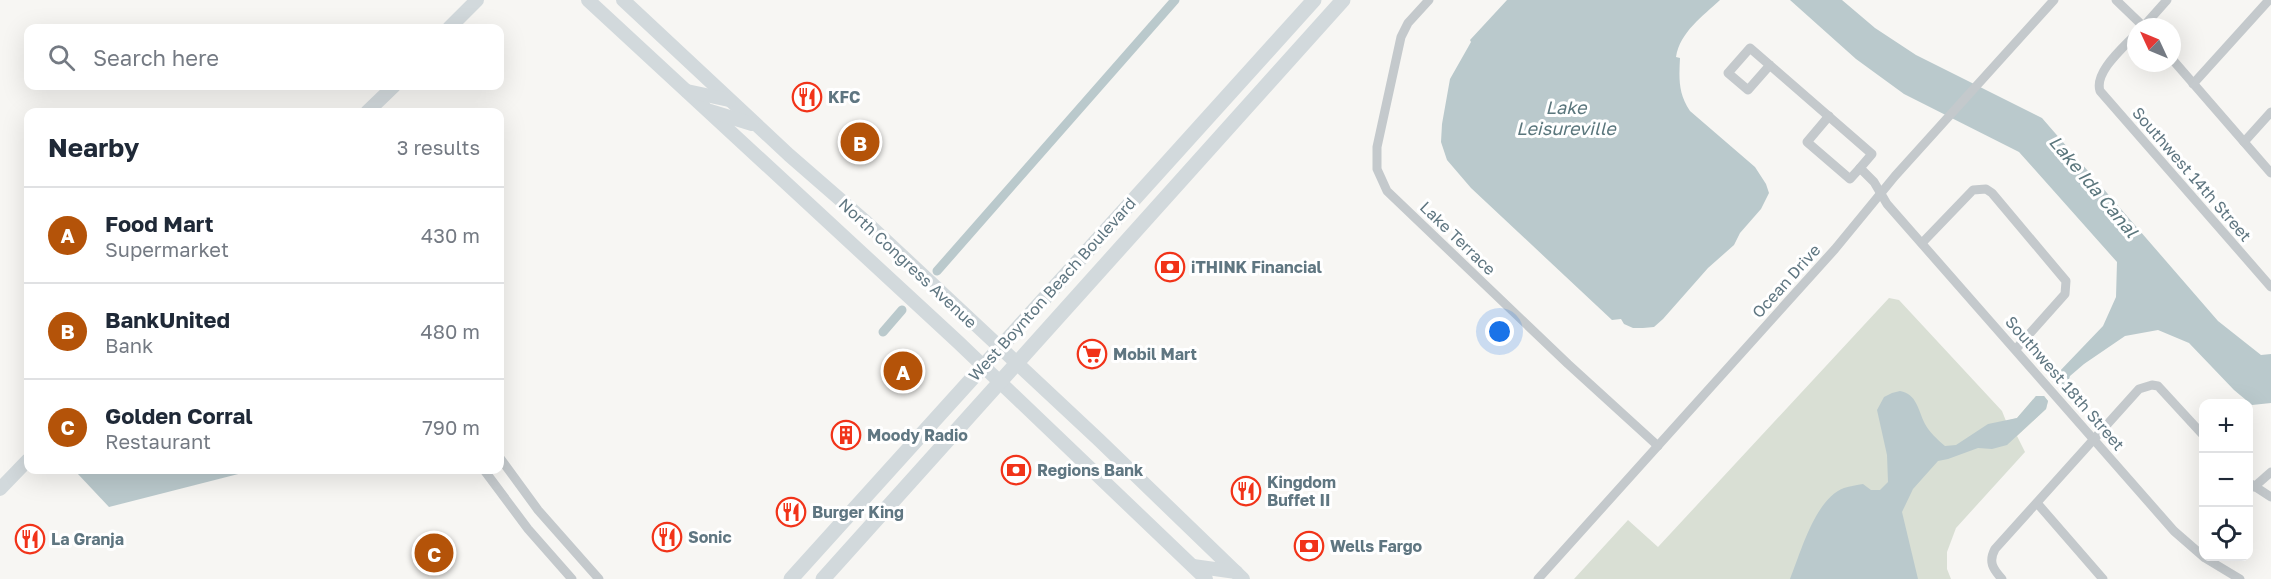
<!DOCTYPE html>
<html lang="en">
<head>
<meta charset="utf-8">
<style>
  body { margin:0; font-family:"Golos Text",sans-serif; background:#f6f6f7; color:#1f2937 }
  .controls { position:absolute; right:18px; bottom:18px; display:grid; overflow:hidden; border-radius:12px; box-shadow:0 6px 24px #0002 }
  .controls button { width:54px; height:54px; display:grid; place-items:center; padding:0; border:0; border-bottom:2px solid #e0e1e3; background:#fff; color:#1f2937; font:30px sans-serif }
  .compass { position:absolute; left:2127px; top:18px; width:54px; height:54px; border-radius:50%; background:#fff; box-shadow:0 6px 24px #0002; rotate:314deg }
  .you { position:absolute; left:1500px; top:332px; width:21px; height:21px; margin:-15px; border:4px solid #fff; border-radius:50%; background:#1a73e8; box-shadow:0 0 0 9px #1a73e833 }
  .badge { display:grid; place-items:center; width:39px; height:39px; border-radius:50%; background:#b45309; color:#fff; font-size:20px; font-weight:700 }
  .pin { position:absolute; translate:-50% -50%; border:3px solid #fff; box-shadow:0 2px 6px #0006 }
  .list { margin:0; padding:0; list-style:none }
  h2 { display:flex; justify-content:space-between; align-items:center; height:78px; margin:0; padding:0 24px; font-size:26px }
  h2 small { font-size:20px; font-weight:400; color:#747a83 }
  .list li { display:grid; grid-template-columns:39px 1fr auto; gap:18px; align-items:center; box-sizing:border-box; height:96px; padding:0 24px; border-top:2px solid #e0e1e3 }
  .list b { display:block; font-size:22px; white-space:nowrap }
  .list p { margin:0; font-size:20px; white-space:nowrap; color:#747a83 }
  .list em { font-size:20px; font-style:normal; color:#747a83 }
  .icon { flex:none; width:33px; height:33px; fill:none; stroke:currentColor; stroke-width:2; stroke-linecap:round; stroke-linejoin:round }
  .map { position:relative; flex:none; width:2271px; height:579px; overflow:hidden }
  .search { position:absolute; background:#fff; box-shadow:0 6px 24px #0002; left:24px; top:24px; width:480px; height:66px; display:flex; align-items:center; gap:15px; box-sizing:border-box; padding:0 21px; border-radius:12px; color:#747a83; font-size:22px }
  .panel { position:absolute; background:#fff; box-shadow:0 6px 24px #0002; left:24px; top:108px; width:480px; height:366px; border-radius:12px }
  .map>svg:first-child { display:block }
  .green { fill:#d9dfd4 }
  .water { fill:#bac9cc }
  .lines { fill:none; stroke-linecap:round; stroke-linejoin:round }
  .canal { stroke:#bac9cc; stroke-width:9 }
  .street { stroke:#c4c9cc; stroke-width:9 }
  .secondary { stroke:#d2d9dc; stroke-width:14 }
  .primary { stroke:#d2d9dc; stroke-width:15 }
  .labels { text-anchor:middle; dominant-baseline:central; stroke-width:6; stroke-linejoin:round; paint-order:stroke }
  .poi-label { font-size:16px; font-weight:bold; fill:#5f7681; stroke:#fff; text-anchor:start }
  .street-label { font-size:16px; fill:#5f7681; stroke:#fff }
  .water-label { font-size:18px; font-style:italic; fill:#5a767c; stroke:#fff }
</style>
</head>
<body>
<div class="map">
<svg width="2271" height="579" viewBox="0 0 2271 579">
  <rect width="100%" height="100%" fill="#f7f6f3"/>
  <!-- green -->
  <path class="green" d="M1889,298l10,2 103,111 4,10 11,-3 19,-22h8l4,5 -2,8 -29,27 8,16 -69,76 -9,24v17l4,10h-377l54,-59 30,27z"/>
  <!-- water -->
  <g class="water">
    <path d="M1507,0h213c-17,16 -40,32 -44,57l4,1c-1,20 -2,35 10,53l65,56 11,17 3,9 -8,16 -21,24 -6,12 -26,23 -45,51 -9,8 -11,1h-10l-9,-4 -3,-5 -9,1 -141,-132 -24,-28 -6,-18 1,-18 8,-45 21,-37 -1,-2z"/>
    <path d="M1790,0h52l33,28 41,27 126,63 176,203 43,34 10,-1v49l-19,2 -18,-15 -45,-47 -31,-13 -33,6 -41,28 -14,12 -4,12h-5l-6,-5 2,-9 46,-48 13,-29 1,-35 -98,-110 -115,-58 -48,-35z"/>
    <path d="M1900,391c17,3 18,19 25,33 5,9 12,15 20,22l11,-1 32,-21 29,-6 19,-22h8l4,5 -2,8 -39,36 -15,4 -14,-1 -30,11 -10,2 -25,28 -11,23 16,67h-128c11,-27 25,-80 54,-91 6,-2 13,-3 19,-4l8,6h9l8,-8 -1,-27 -10,-45 7,-13 8,-4z"/>
    <path d="M79,470h175l-145,37 -32,-34z"/>
  </g>
  <g class="lines">
    <!-- canal -->
    <g class="canal">
      <path d="M937,271l238,-271"/>
      <path d="M883,332l19,-22"/>
    </g>
    <!-- street -->
    <g class="street">
      <path d="M1429,0l-21,23 -7,14 -24,110v22l10,22 181,173 90,82"/>
      <path d="M2116,0l28,27"/>
      <path d="M2143,27l24,-27"/>
      <path d="M2136,34c-13,14 -42,38 -36,57l171,196"/>
      <path d="M2172,59l99,114"/>
      <path d="M1770,65l-22,25 -20,-17 22,-25 122,106 -12,14 14,14 13,22 287,327 31,27 35,21"/>
      <path d="M2193,84l76,-84"/>
      <path d="M1829,116l-22,26 43,37 10,-11"/>
      <path d="M2244,142l27,-30"/>
      <path d="M1922,243l51,-53 13,-1 6,4 74,88 -1,13 -49,55"/>
      <path d="M500,458l38,52 61,69"/>
      <path d="M484,470l44,59 44,50"/>
      <path d="M2248,482l23,15"/>
      <path d="M2254,487l17,-15"/>
      <path d="M2037,503l66,76"/>
      <path d="M1538,579l297,-330 60,-73 159,-176"/>
      <path d="M2002,579c-9,-10 -14,-17 -7,-30l144,-160 13,-4 6,1 46,50"/>
    </g>
    <!-- secondary -->
    <g class="secondary">
      <path d="M588,0l370,342 248,237"/>
      <path d="M623,0l166,155 77,67 232,217 145,140"/>
      <path d="M449,28l28,-28"/>
      <path d="M687,91l42,9"/>
      <path d="M710,111l42,13"/>
      <path d="M367,112l27,-26"/>
      <path d="M0,489l28,-29"/>
      <path d="M1193,566l43,6"/>
    </g>
    <!-- primary -->
    <g class="primary">
      <path d="M791,579l523,-579"/>
      <path d="M823,579l520,-579"/>
    </g>
  </g>
  <!-- icons -->
  <defs>
    <g id="restaurant-ring" transform="scale(1.5)"><circle r="9.5" fill="#fff" stroke="#f13319" stroke-width="1.5"/><path d="M-5-6h1v4h1v-4h1v4h1v-4h1v5L-1.5 .5V6h-2V.5L-5-1ZM5-6V6H3V1.5H1.5Q1.5-4 5-6Z" fill="#f13319"/></g>
    <g id="bank-ring" transform="scale(1.5)"><circle r="9.5" fill="#fff" stroke="#f13319" stroke-width="1.5"/><path d="M-6-4H6V4H-6ZM0-2.3a2.3 2.3 0 1 0 0 4.6a2.3 2.3 0 1 0 0-4.6Z" fill="#f13319"/></g>
    <g id="supermarket-ring" transform="scale(1.5)"><circle r="9.5" fill="#fff" stroke="#f13319" stroke-width="1.5"/><path d="M-6-5.5h2.5l.6 2H6L4.5 2H-2.5L-4.4-4H-6ZM-1.5 3.2a1.3 1.3 0 1 0 .1 0ZM3 3.2a1.3 1.3 0 1 0 .1 0Z" fill="#f13319"/></g>
    <g id="building-ring" transform="scale(1.5)"><circle r="9.5" fill="#fff" stroke="#f13319" stroke-width="1.5"/><path d="M-4-6H4V6H1V3H-1V6H-4ZM-2.5-4.3h1.7v1.8h-1.7ZM.8-4.3h1.7v1.8H.8ZM-2.5-1h1.7V.8h-1.7ZM.8-1h1.7V.8H.8Z" fill="#f13319"/></g>
  </defs>
  <g fill-rule="evenodd">
    <use href="#restaurant-ring" x="807" y="97"/>
    <use href="#bank-ring" x="1170" y="267"/>
    <use href="#supermarket-ring" x="1092" y="354"/>
    <use href="#building-ring" x="846" y="435"/>
    <use href="#bank-ring" x="1016" y="470"/>
    <use href="#restaurant-ring" x="1246" y="491"/>
    <use href="#restaurant-ring" x="791" y="512"/>
    <use href="#restaurant-ring" x="667" y="537"/>
    <use href="#restaurant-ring" x="30" y="539"/>
    <use href="#bank-ring" x="1309" y="546"/>
  </g>
  <g class="labels">
    <!-- poi labels -->
    <g class="poi-label">
      <text x="828" y="97">KFC</text>
      <text x="1191" y="267">iTHINK Financial</text>
      <text x="1113" y="354">Mobil Mart</text>
      <text x="867" y="435">Moody Radio</text>
      <text x="1037" y="470">Regions Bank</text>
      <text x="1267" y="482">Kingdom<tspan x="1267" dy="18">Buffet II</tspan></text>
      <text x="812" y="512">Burger King</text>
      <text x="688" y="537">Sonic</text>
      <text x="51" y="539">La Granja</text>
      <text x="1330" y="546">Wells Fargo</text>
    </g>
    <!-- street labels -->
    <g class="street-label">
      <text transform="translate(2192 174) rotate(49)">Southwest 14th Street</text>
      <text transform="translate(1458 238) rotate(44)">Lake Terrace</text>
      <text transform="translate(908 263) rotate(43)">North Congress Avenue</text>
      <text transform="translate(1786 281) rotate(-48)">Ocean Drive</text>
      <text transform="translate(1052 289) rotate(-48)">West Boynton Beach Boulevard</text>
      <text transform="translate(2065 383) rotate(49)">Southwest 18th Street</text>
    </g>
    <!-- water labels -->
    <g class="water-label">
      <text x="1566" y="107">Lake<tspan x="1566" dy="21">Leisureville</tspan></text>
      <text transform="translate(2094 186) rotate(50)">Lake Ida Canal</text>
    </g>
  </g>
</svg>
<div class="controls">
<button>+</button>
<button>−</button>
<button><svg class="icon" aria-label="locate" viewBox="0 0 24 24"><circle cx="12" cy="12" r="6"/><path d="M12 2v4M12 18v4M2 12h4M18 12h4"/></svg></button>
</div>
<svg class="compass" viewBox="-18 -18 36 36"><path d="M0-13l5 13h-10z" fill="#e53935"/><path d="M0 13l5-13h-10z" fill="#747a83"/></svg>
<div class="you"></div>
<div class="pin badge" style="left:903px;top:371px">A</div>
<div class="pin badge" style="left:860px;top:142px">B</div>
<div class="pin badge" style="left:434px;top:553px">C</div>
<div class="search"><svg class="icon" aria-label="search" viewBox="0 0 24 24"><circle cx="10" cy="10" r="6"/><path d="M15 15l6 6"/></svg>Search here</div>
<section class="panel">
<h2>Nearby<small>3 results</small></h2>
<ul class="list">
<li><span class="badge">A</span><div><b>Food Mart</b><p>Supermarket</p></div><em>430 m</em></li>
<li><span class="badge">B</span><div><b>BankUnited</b><p>Bank</p></div><em>480 m</em></li>
<li><span class="badge">C</span><div><b>Golden Corral</b><p>Restaurant</p></div><em>790 m</em></li>
</ul>
</section>
</div>
</body>
</html>
